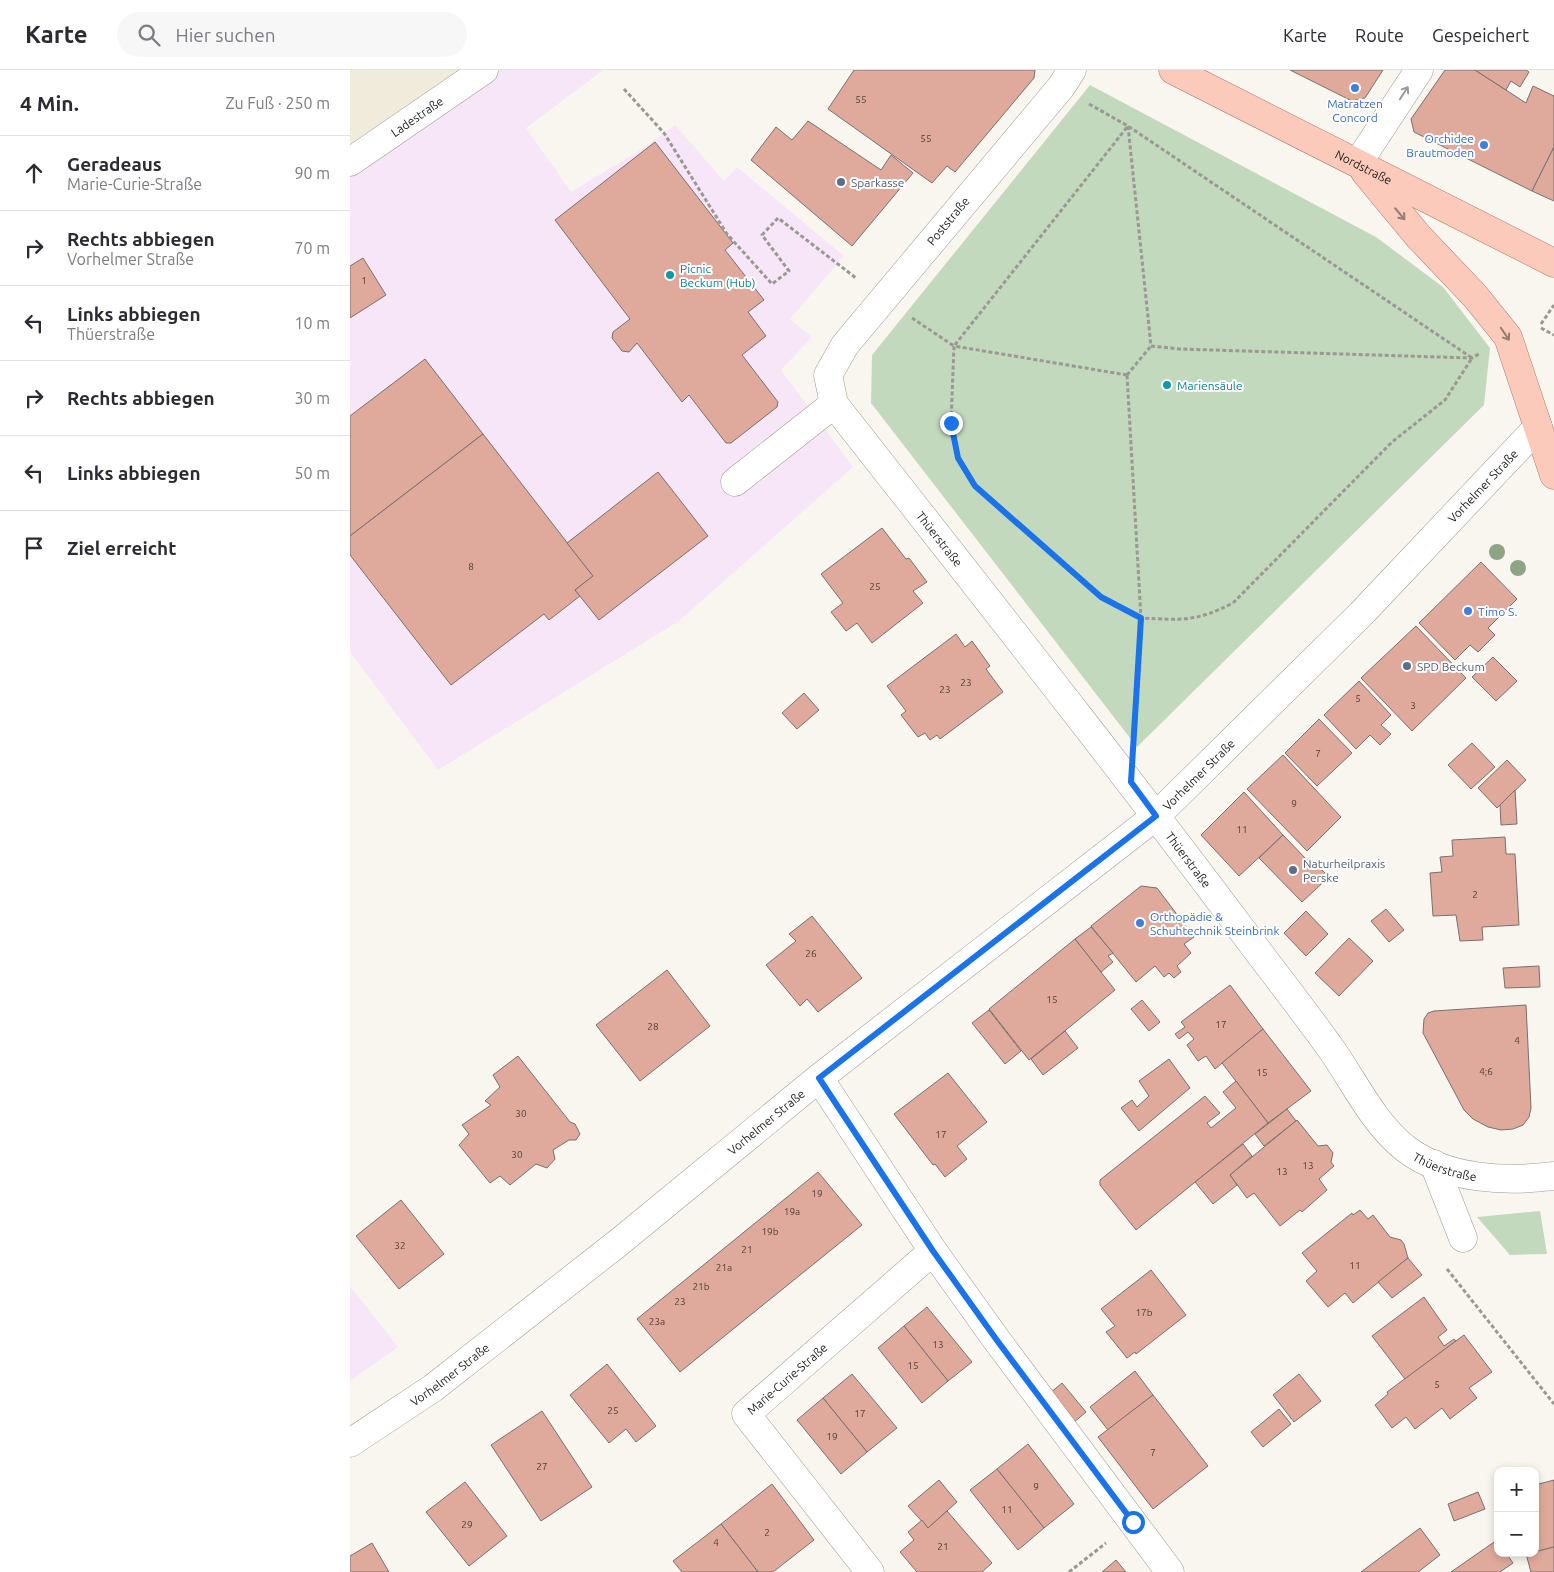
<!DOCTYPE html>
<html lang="de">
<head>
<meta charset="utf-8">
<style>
  body { margin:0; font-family:Ubuntu,sans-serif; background:#f7f7f7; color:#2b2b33 }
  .controls { position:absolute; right:15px; bottom:15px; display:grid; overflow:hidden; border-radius:10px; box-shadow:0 2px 8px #0003 }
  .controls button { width:45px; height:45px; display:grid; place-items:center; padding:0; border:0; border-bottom:1px solid #e1e1e2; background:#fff; color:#2b2b33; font:25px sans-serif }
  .stop { position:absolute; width:15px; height:15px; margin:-11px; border:4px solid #1a73e8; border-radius:50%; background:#fff }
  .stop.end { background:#1a73e8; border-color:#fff; box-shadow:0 1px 5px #0008 }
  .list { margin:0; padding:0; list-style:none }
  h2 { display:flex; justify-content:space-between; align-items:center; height:65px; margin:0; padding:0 20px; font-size:21px }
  h2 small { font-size:16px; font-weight:400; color:#7c7c81 }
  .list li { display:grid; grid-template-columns:32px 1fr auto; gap:15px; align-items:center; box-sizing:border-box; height:75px; padding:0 20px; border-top:1px solid #e1e1e2 }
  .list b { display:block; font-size:19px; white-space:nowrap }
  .list p { margin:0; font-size:16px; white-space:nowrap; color:#7c7c81 }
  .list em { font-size:16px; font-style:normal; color:#7c7c81 }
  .icon { flex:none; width:28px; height:28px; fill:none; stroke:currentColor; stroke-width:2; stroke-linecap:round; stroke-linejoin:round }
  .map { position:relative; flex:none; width:1204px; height:1502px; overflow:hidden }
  header { display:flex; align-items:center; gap:30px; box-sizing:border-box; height:70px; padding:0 25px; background:#fff; border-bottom:1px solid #e1e1e2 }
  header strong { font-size:24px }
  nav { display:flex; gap:28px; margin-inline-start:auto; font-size:18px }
  .search { width:350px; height:45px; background:#f7f7f7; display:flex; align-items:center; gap:12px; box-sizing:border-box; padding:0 18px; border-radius:28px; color:#7c7c81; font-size:19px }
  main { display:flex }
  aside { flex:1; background:#fff }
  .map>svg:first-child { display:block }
  .commercial { fill:#f7e6f8 }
  .built { fill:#f1ebdc }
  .green { fill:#c3d9be }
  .building { fill:#dfaa9b; stroke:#78706e }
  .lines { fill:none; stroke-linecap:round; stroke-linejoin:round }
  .minor-casing { stroke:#9e9b94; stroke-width:29 }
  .major-casing { stroke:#ab7665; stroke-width:29 }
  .path { stroke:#9a9892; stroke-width:3; stroke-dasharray:4 2.5; stroke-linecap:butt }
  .minor { stroke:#fff; stroke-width:28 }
  .major { stroke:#fbcabb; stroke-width:28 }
  .tree { fill:#8da584 }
  .oneway { stroke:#999998 }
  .oneway2 { stroke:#977c72 }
  .route { stroke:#1a73e8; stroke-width:6 }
  .shop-dot { fill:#3f7fe0; stroke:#fff; stroke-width:2 }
  .service-dot { fill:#5c6f8a; stroke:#fff; stroke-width:2 }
  .culture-dot { fill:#0f9aa8; stroke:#fff; stroke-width:2 }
  .labels { text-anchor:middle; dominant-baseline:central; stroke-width:4; stroke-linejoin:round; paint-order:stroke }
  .number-label { font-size:10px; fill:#4e403a }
  .shop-label { font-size:12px; fill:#366cbe; stroke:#fff; text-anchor:start }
  .street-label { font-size:12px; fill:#1d1c19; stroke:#fff }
  .service-label { font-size:12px; fill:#4e5e75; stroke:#fff; text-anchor:start }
  .culture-label { font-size:12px; fill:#0d838f; stroke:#fff; text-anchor:start }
</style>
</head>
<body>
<header>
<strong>Karte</strong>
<div class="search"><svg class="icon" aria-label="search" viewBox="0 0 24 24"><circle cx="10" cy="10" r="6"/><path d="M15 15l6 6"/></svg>Hier suchen</div>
<nav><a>Karte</a><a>Route</a><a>Gespeichert</a></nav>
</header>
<main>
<aside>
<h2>4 Min.<small>Zu Fuß · 250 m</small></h2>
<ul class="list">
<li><svg class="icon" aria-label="ahead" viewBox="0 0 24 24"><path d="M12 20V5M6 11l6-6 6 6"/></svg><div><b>Geradeaus</b><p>Marie-Curie-Straße</p></div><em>90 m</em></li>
<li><svg class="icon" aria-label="right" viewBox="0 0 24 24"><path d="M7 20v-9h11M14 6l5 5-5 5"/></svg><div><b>Rechts abbiegen</b><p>Vorhelmer Straße</p></div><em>70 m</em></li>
<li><svg class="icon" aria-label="left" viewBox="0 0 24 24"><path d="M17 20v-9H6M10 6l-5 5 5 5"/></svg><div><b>Links abbiegen</b><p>Thüerstraße</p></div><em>10 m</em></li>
<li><svg class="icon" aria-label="right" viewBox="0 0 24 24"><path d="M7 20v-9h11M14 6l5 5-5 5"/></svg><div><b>Rechts abbiegen</b></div><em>30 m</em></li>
<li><svg class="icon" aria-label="left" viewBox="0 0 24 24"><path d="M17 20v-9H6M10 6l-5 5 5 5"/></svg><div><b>Links abbiegen</b></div><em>50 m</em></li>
<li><svg class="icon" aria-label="arrive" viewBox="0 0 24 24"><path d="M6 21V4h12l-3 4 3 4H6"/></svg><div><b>Ziel erreicht</b></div></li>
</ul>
</aside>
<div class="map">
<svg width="1204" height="1502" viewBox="0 0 1204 1502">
  <rect width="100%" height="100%" fill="#f9f6ef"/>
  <!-- commercial -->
  <g class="commercial">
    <path d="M114,0h139l-77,58 45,64 74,-45 30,-22 49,56 13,-14 107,89 -54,63 22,18 -31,33 72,97 -174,154 -241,149 -88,-118v-505z"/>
    <path d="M0,1216l48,61 -48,34z"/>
  </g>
  <!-- built -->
  <path class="built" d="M0,0h114l-114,77z"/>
  <!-- green -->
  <g class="green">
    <path d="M740,15l286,152 67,50 47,61 -6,57 -347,342 -266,-344 1,-48z"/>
    <path d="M1190,1141l7,43 -37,1 -33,-38z"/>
  </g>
  <!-- building -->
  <g class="building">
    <path d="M504,0h181l-1,8 -79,94 -8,-6 -15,17 -104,-74z"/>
    <path d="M940,0h93l-18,28 -13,3z"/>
    <path d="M1095,0h30l51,33 7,-17 21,10v51l-22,44 -118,-59 -3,-13z"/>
    <path d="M1125,0h51l3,2 -9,15 -9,-6 -5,9z"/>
    <path d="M458,51l73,49 10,-15 22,18 -61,73 -101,-86 25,-33 16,13z"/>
    <path d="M305,72l78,101 -8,7 39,50 -16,12 18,24 -24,19 36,47 -1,5 -46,36h-5l-37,-48 -7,7 -45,-59 -8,9 -7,-1 -10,-13 1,-6 17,-13 -75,-99z"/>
    <path d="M1204,77v54l-22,-10z"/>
    <path d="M13,188l23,37 -36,23v-52z"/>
    <path d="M75,289l58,75 -133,102v-120z"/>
    <path d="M133,364l110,142 -18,14 5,6 -31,24 -5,-6 -93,71 -101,-130v-19z"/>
    <path d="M308,402l50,64 -109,84 -24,-30 18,-14 -26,-33z"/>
    <path d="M532,458l24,31 3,-1 18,24 -14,9 10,12 -51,40 -15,-20 -11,8 -15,-19 12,-9 -22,-29z"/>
    <path d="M1131,492l36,37 -29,29 7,7 -17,17 -8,-7 -15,15 -36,-37z"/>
    <path d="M1066,556l50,52 -54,53 -51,-53z"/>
    <path d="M606,564l9,13 7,-6 18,25 -4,3 17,23 -63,47 -3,-4 -7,5 -5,-7 -7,4 -17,-22 5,-4 -19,-25z"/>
    <path d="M1143,587l24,24 -21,20 -24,-24z"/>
    <path d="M1009,611l32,34 -10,10 10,9 -11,11 -10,-10 -14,14 -32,-34z"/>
    <path d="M454,623l15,17 -22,19 -15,-16z"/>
    <path d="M969,649l33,34 -35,33 -32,-33z"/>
    <path d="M1122,673l23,24 -24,22 -23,-24z"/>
    <path d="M933,685l58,62 -34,34 -60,-62z"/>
    <path d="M1157,690l19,20 -29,28 -19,-20z"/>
    <path d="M1165,720l2,34 -16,1 -1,-20z"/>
    <path d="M894,722l39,43 -44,41 -38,-41z"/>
    <path d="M933,765l24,25 3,-2 19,19 -27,25 -43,-44z"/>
    <path d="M1155,767l1,17h9l4,71 -37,2 1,13 -23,1 -4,-26 -23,1 -3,-43 12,-1 -2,-15 13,-1 -1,-16z"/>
    <path d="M791,816l16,2 37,49 -10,7 7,9 -14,13 4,6 -7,6 -5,-5 -5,4 -9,-11 -19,16 -45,-56z"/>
    <path d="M1036,839l18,21 -15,12 -18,-21z"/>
    <path d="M956,841l22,23 -22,22 -22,-23z"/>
    <path d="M462,846l50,62 -44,34 -11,-13 -7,7 -34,-41 30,-24 -7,-7z"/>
    <path d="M741,857l22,26 -5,3 5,6 -12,10 -26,-33z"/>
    <path d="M999,868l24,23 -34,35 -24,-23z"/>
    <path d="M725,869l40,51 -86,70 -40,-51z"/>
    <path d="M1189,896l1,21 -35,1 -2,-20z"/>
    <path d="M317,900l43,56 -70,55 -44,-56z"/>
    <path d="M880,915l33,44 -48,40 -9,-13 -8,5 -11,-16 7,-6 -6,-7 -9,7 -4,-5 10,-7 -4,-5z"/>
    <path d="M792,930l18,22 -11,9 -18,-22z"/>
    <path d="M1176,935l5,103 -2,9 -6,8 -10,4 -12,1 -13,-3 -15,-8 -9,-9 -41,-77 1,-14 4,-6 6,-2z"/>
    <path d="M639,940l32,41 -16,13 -33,-41z"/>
    <path d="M913,959l48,62 -43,32 -46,-60z"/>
    <path d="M715,961l13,17 -35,27 -12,-16z"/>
    <path d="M168,986l52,66 5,2 5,10 -4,6h-7l-16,10 2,9 -8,9 -11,-4 -26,21 -10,-9 -10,7 -31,-38 10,-11 -7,-9 29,-20 -6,-4 15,-14 -7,-12z"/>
    <path d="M819,989l21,29 -51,43 -18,-23 11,-8 5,7 12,-11 -10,-15z"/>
    <path d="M598,1003l39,49 -30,24 10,13 -22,18 -10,-13 -2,1 -39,-51z"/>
    <path d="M886,1011l32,42 -132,107 -36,-45v-5l105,-84 15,17 -13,10 4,5 25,-20 -13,-16z"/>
    <path d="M937,1039l9,12 -32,25 -9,-12z"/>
    <path d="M947,1050l21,26 9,-1 6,8 -2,9 3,4 -15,13 8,11 -25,22 -2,-2 -20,16 -26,-33 -7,5 -17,-23z"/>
    <path d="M893,1074l9,12 -22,19 7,10 -24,19 -18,-22z"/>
    <path d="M468,1102l44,53 -182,147 -43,-53z"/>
    <path d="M51,1130l43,54 -45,35 -43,-53z"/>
    <path d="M1010,1140l8,9 5,-4 17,22 11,3 3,4 4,14 -55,45 -8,-10 -17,14 -22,-26 11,-10 -15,-18 50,-40 1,2z"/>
    <path d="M1058,1188l14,17 -30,23 -14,-16z"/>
    <path d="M801,1200l35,45 -50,39 -1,-2 -8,6 -21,-26 9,-6 -14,-17z"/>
    <path d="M1074,1227l23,33 -9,7 6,9 10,-7 2,2 -51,38 -33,-43z"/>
    <path d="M577,1237l45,55 -24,19 -44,-55z"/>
    <path d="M554,1256l44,55 -26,22 -44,-55z"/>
    <path d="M1114,1265l28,37 -23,16 8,10 -27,21 -8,-11 -27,21 -9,-12 -14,11 -17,-23 13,-11 -1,-2z"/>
    <path d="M257,1294l49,62 -20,16 -10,-13 -17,14 -39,-48z"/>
    <path d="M785,1301l18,24 -45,35 -18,-23z"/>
    <path d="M502,1304l45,54 -30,24 -44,-54z"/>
    <path d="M949,1304l22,27 -27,21 -21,-27z"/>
    <path d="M712,1313l24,29 -13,11 -24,-29z"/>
    <path d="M803,1325l55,71 -55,43 -55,-72z"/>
    <path d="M473,1328l44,54 -26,22 -44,-54z"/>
    <path d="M929,1339l12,15 -28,23 -12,-15z"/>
    <path d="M192,1341l50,76 -51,34 -50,-76z"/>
    <path d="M678,1374l46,60 -30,24 -47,-59z"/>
    <path d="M647,1399l47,59 -26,22 -48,-60z"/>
    <path d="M589,1410l18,22 -29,26 -20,-22z"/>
    <path d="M1204,1410v67l-19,5v-67z"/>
    <path d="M115,1412l42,54 -38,30 -43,-54z"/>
    <path d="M422,1414l42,56 -41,32h-15l-37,-48z"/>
    <path d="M1128,1422l7,17 -31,12 -6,-17z"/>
    <path d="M597,1441l45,52 -10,9h-65l-17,-20 14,-12 -6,-8 14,-12 6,8z"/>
    <path d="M371,1454l37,48h-76l-9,-11z"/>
    <path d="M1070,1458l20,27 -22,17h-57z"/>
    <path d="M1147,1470l1,13h8l7,10 -13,9h-49z"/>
    <path d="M22,1473l17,29h-39v-16z"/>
    <path d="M1204,1477v25h-23l-5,-18z"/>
    <path d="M766,1490l10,12h-24z"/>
  </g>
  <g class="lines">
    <!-- minor casing -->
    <g class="minor-casing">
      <g id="minor">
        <path id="s1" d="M722,0l-11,17 -216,258 -17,30 6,29c138,176 277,351 411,530 29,39 60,78 89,119 21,31 41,72 72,96 41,31 100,33 148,27"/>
        <path id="s2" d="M0,92l134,-92"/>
        <path d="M1008,93l61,-93"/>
        <path d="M385,412l99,-78"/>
        <path d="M469,1008l114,173 63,88 174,233"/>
        <path d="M1084,1094l29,74"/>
        <path id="s3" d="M0,1373l83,-55 185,-145 201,-165 337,-262 205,-202 177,-187"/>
        <path id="s4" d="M520,1502l-124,-158 187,-163"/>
      </g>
    </g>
    <!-- major casing -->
    <g class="major-casing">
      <g id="major">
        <path id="s5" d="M823,0l381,193"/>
        <path d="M1015,102l53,64 57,60 33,41 46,138"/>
      </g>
    </g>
    <!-- path -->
    <g class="path">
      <path d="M274,19l40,44 63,101 45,50 17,-13 -27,-36 16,-17 78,60"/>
      <path d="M739,34l39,22 344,232 -27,42 -53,42 -159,161c-37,19 -51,17 -92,15l-14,-243"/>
      <path d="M778,56l23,220"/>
      <path d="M562,248l42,28 174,-220"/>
      <path d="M1191,254l13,-19"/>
      <path d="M1191,258l13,7"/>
      <path d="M801,276l29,3 292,9 7,-4"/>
      <path d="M777,305l-173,-29 -3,77 7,35 17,28 126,111 40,21 -7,113"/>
      <path d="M777,305l24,-29"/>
      <path d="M1097,1199l107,135"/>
      <path d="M719,1502l37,-29"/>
    </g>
    <!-- minor -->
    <use href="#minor" class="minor"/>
    <!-- major -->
    <use href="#major" class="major"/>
  </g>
  <!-- trees -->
  <g class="tree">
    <circle cx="1147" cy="482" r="8"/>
    <circle cx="1168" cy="498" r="8"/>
  </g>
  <!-- one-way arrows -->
  <defs><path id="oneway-shaft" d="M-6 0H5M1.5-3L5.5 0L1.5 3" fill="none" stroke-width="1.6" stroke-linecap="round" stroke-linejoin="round" transform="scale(1.25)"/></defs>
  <use class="oneway" href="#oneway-shaft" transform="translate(1054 23) rotate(-57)"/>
  <g class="oneway2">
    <use href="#oneway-shaft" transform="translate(1050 144) rotate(50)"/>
    <use href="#oneway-shaft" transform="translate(1155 264) rotate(56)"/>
  </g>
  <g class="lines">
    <!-- route -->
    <path class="route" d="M601,353l7,35 17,28 126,111 40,21 -10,164 25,34 -337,262 114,173 63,88 137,183"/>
  </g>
  <!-- markers -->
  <g class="shop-dot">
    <circle cx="1005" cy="18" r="5"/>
    <circle cx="1134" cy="75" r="5"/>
    <circle cx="1118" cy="541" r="5"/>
    <circle cx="790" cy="853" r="5"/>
  </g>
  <g class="service-dot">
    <circle cx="491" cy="112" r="5"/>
    <circle cx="1057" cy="596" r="5"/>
    <circle cx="943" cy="800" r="5"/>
  </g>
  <g class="culture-dot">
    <circle cx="320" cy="205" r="5"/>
    <circle cx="817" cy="315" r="5"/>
  </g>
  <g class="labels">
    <!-- number labels -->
    <g class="number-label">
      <text x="511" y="29">55</text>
      <text x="576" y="68">55</text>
      <text x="14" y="210">1</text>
      <text x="121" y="496">8</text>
      <text x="525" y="516">25</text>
      <text x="616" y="612">23</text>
      <text x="595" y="619">23</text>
      <text x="1008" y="628">5</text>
      <text x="1063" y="635">3</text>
      <text x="968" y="683">7</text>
      <text x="944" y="733">9</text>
      <text x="892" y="759">11</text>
      <text x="1125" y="824">2</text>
      <text x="461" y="883">26</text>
      <text x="702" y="929">15</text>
      <text x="871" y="954">17</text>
      <text x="303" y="956">28</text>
      <text x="1167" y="970">4</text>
      <text x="1136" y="1001">4;6</text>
      <text x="912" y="1002">15</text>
      <text x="171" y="1043">30</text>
      <text x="591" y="1064">17</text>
      <text x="167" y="1084">30</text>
      <text x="958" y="1095">13</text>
      <text x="932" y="1101">13</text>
      <text x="467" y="1123">19</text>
      <text x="442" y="1141">19a</text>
      <text x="420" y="1161">19b</text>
      <text x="50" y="1175">32</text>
      <text x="397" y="1179">21</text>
      <text x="1005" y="1195">11</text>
      <text x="374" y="1197">21a</text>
      <text x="351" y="1216">21b</text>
      <text x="330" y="1231">23</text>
      <text x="794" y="1242">17b</text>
      <text x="307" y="1251">23a</text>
      <text x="588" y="1274">13</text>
      <text x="563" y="1295">15</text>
      <text x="1087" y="1314">5</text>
      <text x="263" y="1340">25</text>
      <text x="510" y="1343">17</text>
      <text x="482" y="1366">19</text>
      <text x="803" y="1382">7</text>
      <text x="192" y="1396">27</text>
      <text x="686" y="1416">9</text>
      <text x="657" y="1439">11</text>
      <text x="117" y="1454">29</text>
      <text x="417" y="1462">2</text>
      <text x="366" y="1472">4</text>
      <text x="593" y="1476">21</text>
    </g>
    <!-- shop labels -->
    <g class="shop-label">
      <text x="1005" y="33" text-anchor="middle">Matratzen<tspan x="1005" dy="14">Concord</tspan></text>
      <text x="1124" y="68" text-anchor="end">Orchidee<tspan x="1124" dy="14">Brautmoden</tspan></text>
      <text x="1128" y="541">Timo S.</text>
      <text x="800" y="846">Orthopädie &amp;<tspan x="800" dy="14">Schuhtechnik Steinbrink</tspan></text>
    </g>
    <!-- street labels -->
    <g class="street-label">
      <text stroke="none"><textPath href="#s2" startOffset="81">Ladestraße</textPath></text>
      <text stroke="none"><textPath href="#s5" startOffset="214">Nordstraße</textPath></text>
      <text transform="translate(598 151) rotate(-50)">Poststraße</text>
      <text stroke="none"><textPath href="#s3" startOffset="1486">Vorhelmer Straße</textPath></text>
      <text stroke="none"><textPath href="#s1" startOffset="592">Thüerstraße</textPath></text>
      <text stroke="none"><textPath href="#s3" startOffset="1081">Vorhelmer Straße</textPath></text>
      <text stroke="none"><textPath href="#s1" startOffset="998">Thüerstraße</textPath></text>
      <text stroke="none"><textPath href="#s3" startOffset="526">Vorhelmer Straße</textPath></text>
      <text stroke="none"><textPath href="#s1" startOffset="1404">Thüerstraße</textPath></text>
      <text stroke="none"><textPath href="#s3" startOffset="121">Vorhelmer Straße</textPath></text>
      <text stroke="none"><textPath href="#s4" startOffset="255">Marie-Curie-Straße</textPath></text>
    </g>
    <!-- service labels -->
    <g class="service-label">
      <text x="501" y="112">Sparkasse</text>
      <text x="1067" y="596">SPD Beckum</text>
      <text x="953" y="793">Naturheilpraxis<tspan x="953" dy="14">Perske</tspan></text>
    </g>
    <!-- culture labels -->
    <g class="culture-label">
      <text x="330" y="198">Picnic<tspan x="330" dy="14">Beckum (Hub)</tspan></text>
      <text x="827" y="315">Mariensäule</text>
    </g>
  </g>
</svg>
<div class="controls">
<button>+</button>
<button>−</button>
</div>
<div class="stop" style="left:783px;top:1452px"></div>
<div class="stop end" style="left:601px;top:353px"></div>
</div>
</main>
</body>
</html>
